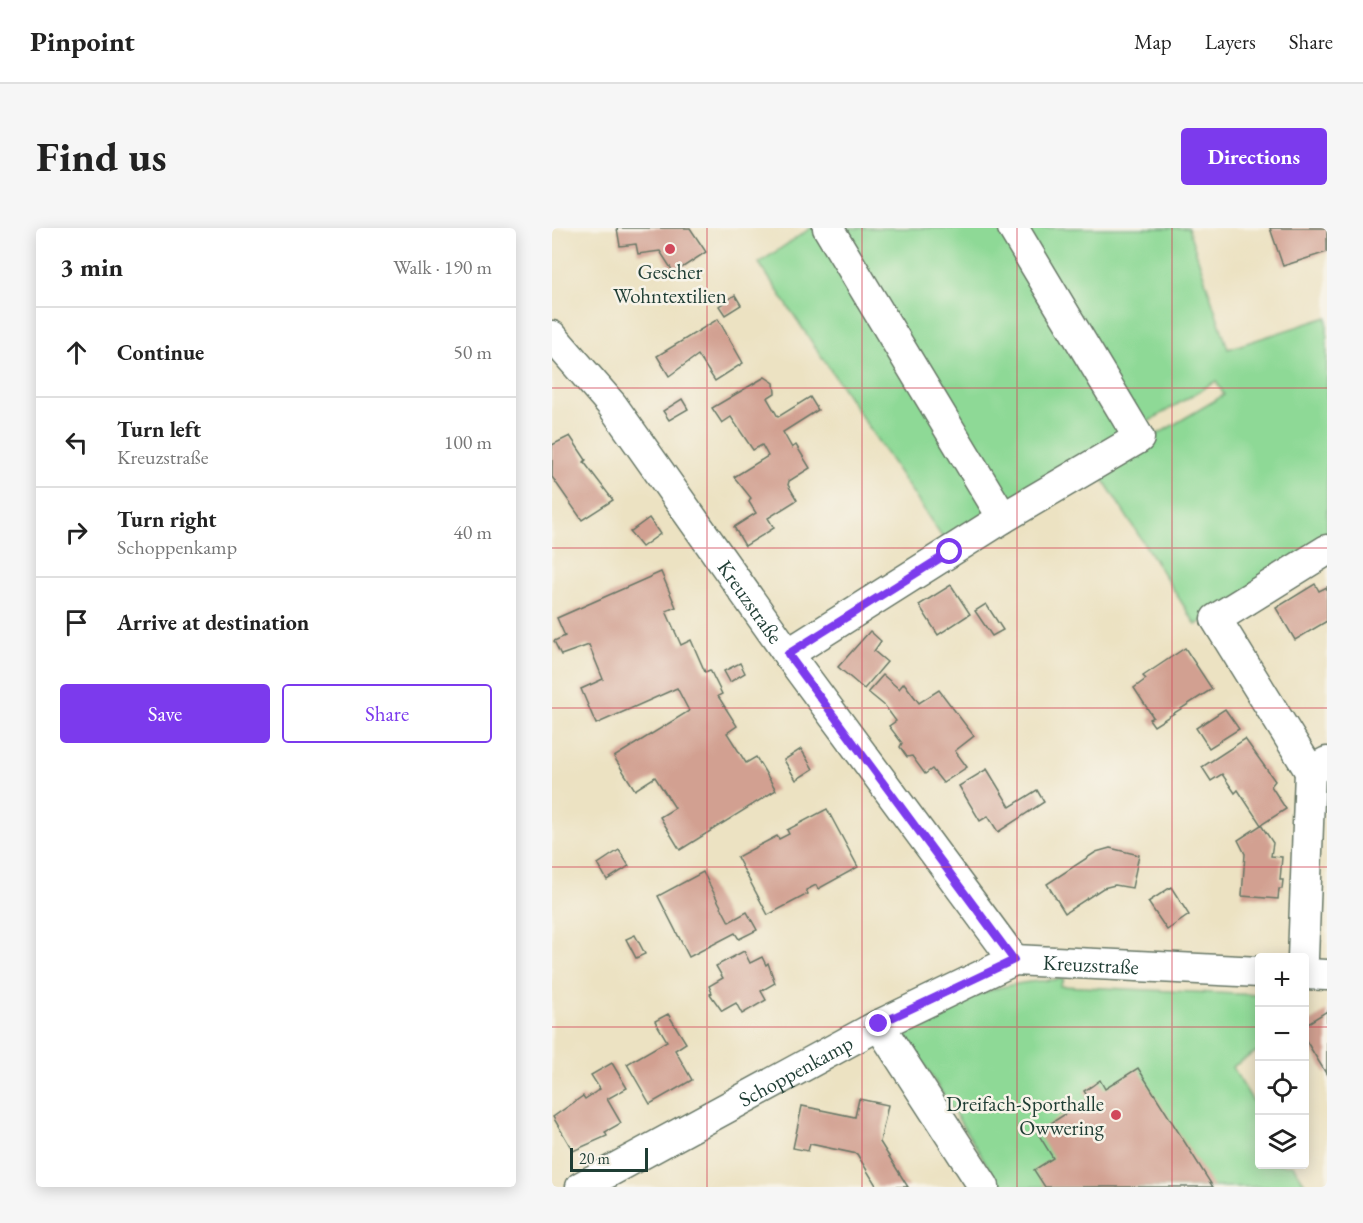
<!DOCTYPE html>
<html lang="en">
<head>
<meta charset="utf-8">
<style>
  body { margin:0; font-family:"EB Garamond",serif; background:#f6f6f6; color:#222 }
  .controls { position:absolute; right:18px; bottom:18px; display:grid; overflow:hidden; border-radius:6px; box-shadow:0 3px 15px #0003 }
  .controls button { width:54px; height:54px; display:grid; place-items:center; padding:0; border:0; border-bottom:2px solid #e0e0e0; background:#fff; color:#222; font:30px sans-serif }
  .scale { position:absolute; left:18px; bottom:15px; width:78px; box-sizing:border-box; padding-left:6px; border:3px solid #1f3d34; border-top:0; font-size:16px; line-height:21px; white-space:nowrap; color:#1f3d34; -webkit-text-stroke:4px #f7f3e8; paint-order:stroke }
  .stop { position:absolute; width:18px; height:18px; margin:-14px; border:4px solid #7c3aed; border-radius:50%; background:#fff }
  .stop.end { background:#7c3aed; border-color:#fff; box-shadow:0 2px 6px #0008 }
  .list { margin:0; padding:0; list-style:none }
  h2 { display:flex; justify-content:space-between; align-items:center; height:78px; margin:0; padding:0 24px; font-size:26px }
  h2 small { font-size:20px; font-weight:400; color:#767676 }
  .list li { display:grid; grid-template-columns:39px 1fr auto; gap:18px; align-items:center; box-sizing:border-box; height:90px; padding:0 24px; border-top:2px solid #e0e0e0 }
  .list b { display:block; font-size:22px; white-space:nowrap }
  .list p { margin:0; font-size:20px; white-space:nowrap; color:#767676 }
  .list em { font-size:20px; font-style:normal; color:#767676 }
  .actions { display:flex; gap:12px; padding:18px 24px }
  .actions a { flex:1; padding:14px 0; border:2px solid #7c3aed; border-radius:6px; text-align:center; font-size:21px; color:#7c3aed }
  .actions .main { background:#7c3aed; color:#fff }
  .icon { flex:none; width:33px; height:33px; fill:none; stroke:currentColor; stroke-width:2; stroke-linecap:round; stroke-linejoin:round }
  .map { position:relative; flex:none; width:775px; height:959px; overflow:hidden; border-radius:6px }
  header { display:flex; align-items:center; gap:36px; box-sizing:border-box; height:84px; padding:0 30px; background:#fff; border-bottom:2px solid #e0e0e0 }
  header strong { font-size:28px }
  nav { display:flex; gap:33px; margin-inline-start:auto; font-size:21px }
  .intro { display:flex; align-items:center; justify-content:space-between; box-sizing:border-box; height:144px; padding:0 36px }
  h1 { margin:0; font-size:42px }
  .button { padding:15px 27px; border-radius:6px; background:#7c3aed; color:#fff; font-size:21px; font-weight:700 }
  main { display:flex; gap:36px; padding:0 36px }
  aside { flex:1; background:#fff; border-radius:6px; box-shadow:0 3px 15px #0003 }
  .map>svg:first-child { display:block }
  .green { fill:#8ed996; stroke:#568b65; stroke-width:1.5 }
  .building { fill:#d2a091 }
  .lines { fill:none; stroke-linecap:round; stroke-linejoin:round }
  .minor-casing { stroke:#677766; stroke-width:33 }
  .minor { stroke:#fff; stroke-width:30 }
  .route { stroke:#7c3aed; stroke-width:8 }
  .grid { fill:none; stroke:#d1495b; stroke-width:1.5; stroke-opacity:0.55 }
  .poi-dot { fill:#d1495b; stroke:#f7f3e8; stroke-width:2 }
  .labels { text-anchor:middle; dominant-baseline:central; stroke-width:5; stroke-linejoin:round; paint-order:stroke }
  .poi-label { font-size:21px; fill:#1f3d34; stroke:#f7f3e8 }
  .street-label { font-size:21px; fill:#1f3d34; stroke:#f7f3e8 }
</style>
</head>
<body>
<header>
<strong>Pinpoint</strong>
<nav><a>Map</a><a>Layers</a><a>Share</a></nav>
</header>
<div class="intro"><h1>Find us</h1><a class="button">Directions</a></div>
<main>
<aside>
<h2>3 min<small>Walk · 190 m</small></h2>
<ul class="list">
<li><svg class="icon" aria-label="ahead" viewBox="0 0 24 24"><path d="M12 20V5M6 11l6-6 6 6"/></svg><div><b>Continue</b></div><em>50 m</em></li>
<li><svg class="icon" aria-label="left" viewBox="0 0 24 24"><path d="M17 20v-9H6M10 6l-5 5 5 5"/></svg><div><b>Turn left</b><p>Kreuzstraße</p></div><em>100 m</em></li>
<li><svg class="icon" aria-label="right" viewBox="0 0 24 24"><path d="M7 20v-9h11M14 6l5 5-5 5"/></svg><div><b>Turn right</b><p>Schoppenkamp</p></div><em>40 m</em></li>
<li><svg class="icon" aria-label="arrive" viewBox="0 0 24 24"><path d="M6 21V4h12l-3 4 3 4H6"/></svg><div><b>Arrive at destination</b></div></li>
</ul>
<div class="actions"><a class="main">Save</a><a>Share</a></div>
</aside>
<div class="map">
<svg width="775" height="959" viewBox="0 0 775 959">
  <rect width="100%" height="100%" fill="#f7f3e8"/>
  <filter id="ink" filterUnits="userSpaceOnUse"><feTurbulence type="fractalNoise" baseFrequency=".0167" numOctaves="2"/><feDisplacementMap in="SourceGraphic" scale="12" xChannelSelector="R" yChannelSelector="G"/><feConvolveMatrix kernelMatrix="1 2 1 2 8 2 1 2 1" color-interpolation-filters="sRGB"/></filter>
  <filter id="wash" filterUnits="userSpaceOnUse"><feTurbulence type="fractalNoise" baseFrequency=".008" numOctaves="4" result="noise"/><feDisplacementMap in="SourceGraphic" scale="24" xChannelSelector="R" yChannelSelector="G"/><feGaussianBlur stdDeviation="1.35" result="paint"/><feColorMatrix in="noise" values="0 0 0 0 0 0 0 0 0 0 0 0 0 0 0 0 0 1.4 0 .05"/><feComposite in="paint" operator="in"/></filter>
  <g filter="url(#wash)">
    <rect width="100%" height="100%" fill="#ece2c2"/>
    <!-- green -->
    <g class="green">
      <path d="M259,0h377l40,121 99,-32v224l-131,84 -99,-155 127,-75 -8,-14 -270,162 -187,-280z"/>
      <path d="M512,751l-4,7 199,9v55l-27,17 27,44 1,53 33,1 14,22h-306l-98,-156c30,-15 60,-33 92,-42 23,-7 46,-8 69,-10z"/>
    </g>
    <g id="blocks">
      <!-- building -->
      <g class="building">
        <path d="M65,0h73l16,24 -32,21 -14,-22 -22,3 -2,-10 -16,2z"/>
        <path d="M718,0h57v24l-44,14z"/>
        <path d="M183,67l6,10 -16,10 -6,-9z"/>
        <path d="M166,91l25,44 -28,18 -17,-26 -29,21 -12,-20z"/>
        <path d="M213,149l9,6 1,10 -8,5 11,19 32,-20 8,13 -35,22 9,16 4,-3 14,23 -21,13 -1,4 9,15 -29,18 6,10 -29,18 -11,-19 22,-14 -7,-11 2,-4 -17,-21 34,-21 -6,-11 -9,5 -22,-33 -9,6 -10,-15z"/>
        <path d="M130,171l6,10 -19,11 -6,-9z"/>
        <path d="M18,208l16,24 -2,2 29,38 -31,20 -30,-43v-32z"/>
        <path d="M97,290l11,16 -18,13 -12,-15z"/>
        <path d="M109,344l15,35 -10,4 15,34 10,-5 14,32 5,-2 12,24 -4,2 19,30 -10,7 19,30 10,-6 20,33 -96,60 -20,-33 15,-9 -20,-31 -20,13 -21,-33 75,-46 -12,-23 -81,36 -15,-35 22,-10 -14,-34 -28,10 -7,-14 11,-5 -8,-18z"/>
        <path d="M763,356l4,7 8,-4v34l-32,19 -19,-32z"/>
        <path d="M399,357l19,29 -32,21 -19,-30z"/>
        <path d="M434,376l17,26 -11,6 -17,-25z"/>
        <path d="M318,403l11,10 -7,10 13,11 -23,27 -26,-22z"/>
        <path d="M633,420l27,41 -58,37 -5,-7 4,-2 -19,-29 12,-9 -3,-3z"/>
        <path d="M188,435l5,10 -15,9 -6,-11z"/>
        <path d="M331,447l16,14 5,-6 15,20 20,-13 35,46 -19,15 12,16 -24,16 -11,-14 -7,5 -13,-18 -5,1 -7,-10 2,-4 -13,-17 7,-5 -11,-15 -17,-14z"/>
        <path d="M673,481l14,20 -30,19 -13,-20z"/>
        <path d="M693,511l30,42 -4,5 15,23 -25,16 -23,-35 -3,3 -13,-19 -11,7 -9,-14z"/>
        <path d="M249,521l12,20 -17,11 -12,-20z"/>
        <path d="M435,541l23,38 27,-17 7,12 -46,30 -10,-16 -8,5 -21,-35z"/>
        <path d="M275,581l31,58 -40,22 -2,-4 -10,5 2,4 -40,21 -31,-58 40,-21 2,3 10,-5 -2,-4z"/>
        <path d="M709,597l12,18 -2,13 11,1 -2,23h3l-1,9h-3l-1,10 -36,-3 3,-42 -7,-14z"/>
        <path d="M558,620l29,7 -7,33 -17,-3 -12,3 -38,25 -18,-29 49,-32z"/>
        <path d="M67,622l10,16 -22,14 -9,-16z"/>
        <path d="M151,644l26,50 18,-10 10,18 -18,9 -4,-6 -46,24 -31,-61z"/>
        <path d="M619,659l18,28 -22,15 -19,-28z"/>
        <path d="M83,707l10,19 -9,4 -10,-19z"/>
        <path d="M192,723l6,12 12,-6 4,8 2,-2 7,20 -14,8 5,9 -24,14 -6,-11 -14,8 -12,-17 2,-1 -3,-7 14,-8 -7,-12z"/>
        <path d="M775,783v64l-22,-36v-14z"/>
        <path d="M116,786l18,29 -11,7 17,30 -42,24 -23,-40 40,-23 -12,-20z"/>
        <path d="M60,835l15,25 -20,11 14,24 -16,9 2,4 -34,15 -20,-34 30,-21 2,3 15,-10 -9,-14z"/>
        <path d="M586,840l75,119h-168l-11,-17 19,-12 -16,-26 52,-33 -5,-8 8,-5 8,-6 5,9z"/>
        <path d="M307,871l29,6 -8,37 28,45h-31l-20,-33 -47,-10 -2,7 -15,-3 9,-42 53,11z"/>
      </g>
    </g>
  </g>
  <g filter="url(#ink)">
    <use href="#blocks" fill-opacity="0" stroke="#677766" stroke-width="1.5"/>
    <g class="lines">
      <!-- minor casing -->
      <g class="minor-casing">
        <g id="minor">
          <path d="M276,0l175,290"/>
          <path id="s1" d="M0,108l60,69 176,249 226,306"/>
          <path d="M236,426l215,-136 136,-80 -126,-210"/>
          <path d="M758,543l-94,-152 111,-69"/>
          <path d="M751,730l7,-187 17,-9"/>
          <path d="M752,746l23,1"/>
          <path d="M327,797l105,162"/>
          <path id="s2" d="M29,959l298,-162 135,-65 246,12"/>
        </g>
      </g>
      <!-- minor -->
      <use href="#minor" class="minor"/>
    </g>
  </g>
  <g class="lines" filter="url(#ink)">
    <!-- route -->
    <path class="route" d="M327,796l135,-64 -226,-306 162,-102"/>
  </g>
  <!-- grid -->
  <path class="grid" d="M155,0v959M310,0v959M465,0v959M620,0v959M0,160h775M0,320h775M0,480h775M0,639h775M0,799h708M752,799h23"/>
  <!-- markers -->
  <g class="poi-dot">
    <circle cx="118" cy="21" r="6"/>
    <circle cx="564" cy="887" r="6"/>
  </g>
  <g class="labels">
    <!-- poi labels -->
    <g class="poi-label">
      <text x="118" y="43">Gescher<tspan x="118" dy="24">Wohntextilien</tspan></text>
      <text x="552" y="875" text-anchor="end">Dreifach-Sporthalle<tspan x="552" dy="24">Owwering</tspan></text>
    </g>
    <!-- street labels -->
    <g class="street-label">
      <text stroke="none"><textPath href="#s1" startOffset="332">Kreuzstraße</textPath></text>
      <text stroke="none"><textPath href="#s2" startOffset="566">Kreuzstraße</textPath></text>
      <text stroke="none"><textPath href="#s2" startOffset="244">Schoppenkamp</textPath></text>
    </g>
  </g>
</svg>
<div class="controls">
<button>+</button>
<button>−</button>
<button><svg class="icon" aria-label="locate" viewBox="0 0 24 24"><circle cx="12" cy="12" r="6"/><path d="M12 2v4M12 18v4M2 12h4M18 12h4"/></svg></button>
<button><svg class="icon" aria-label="layers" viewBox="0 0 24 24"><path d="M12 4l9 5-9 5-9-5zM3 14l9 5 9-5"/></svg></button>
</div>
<div class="scale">20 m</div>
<div class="stop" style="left:398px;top:324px"></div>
<div class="stop end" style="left:327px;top:796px"></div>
</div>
</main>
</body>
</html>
